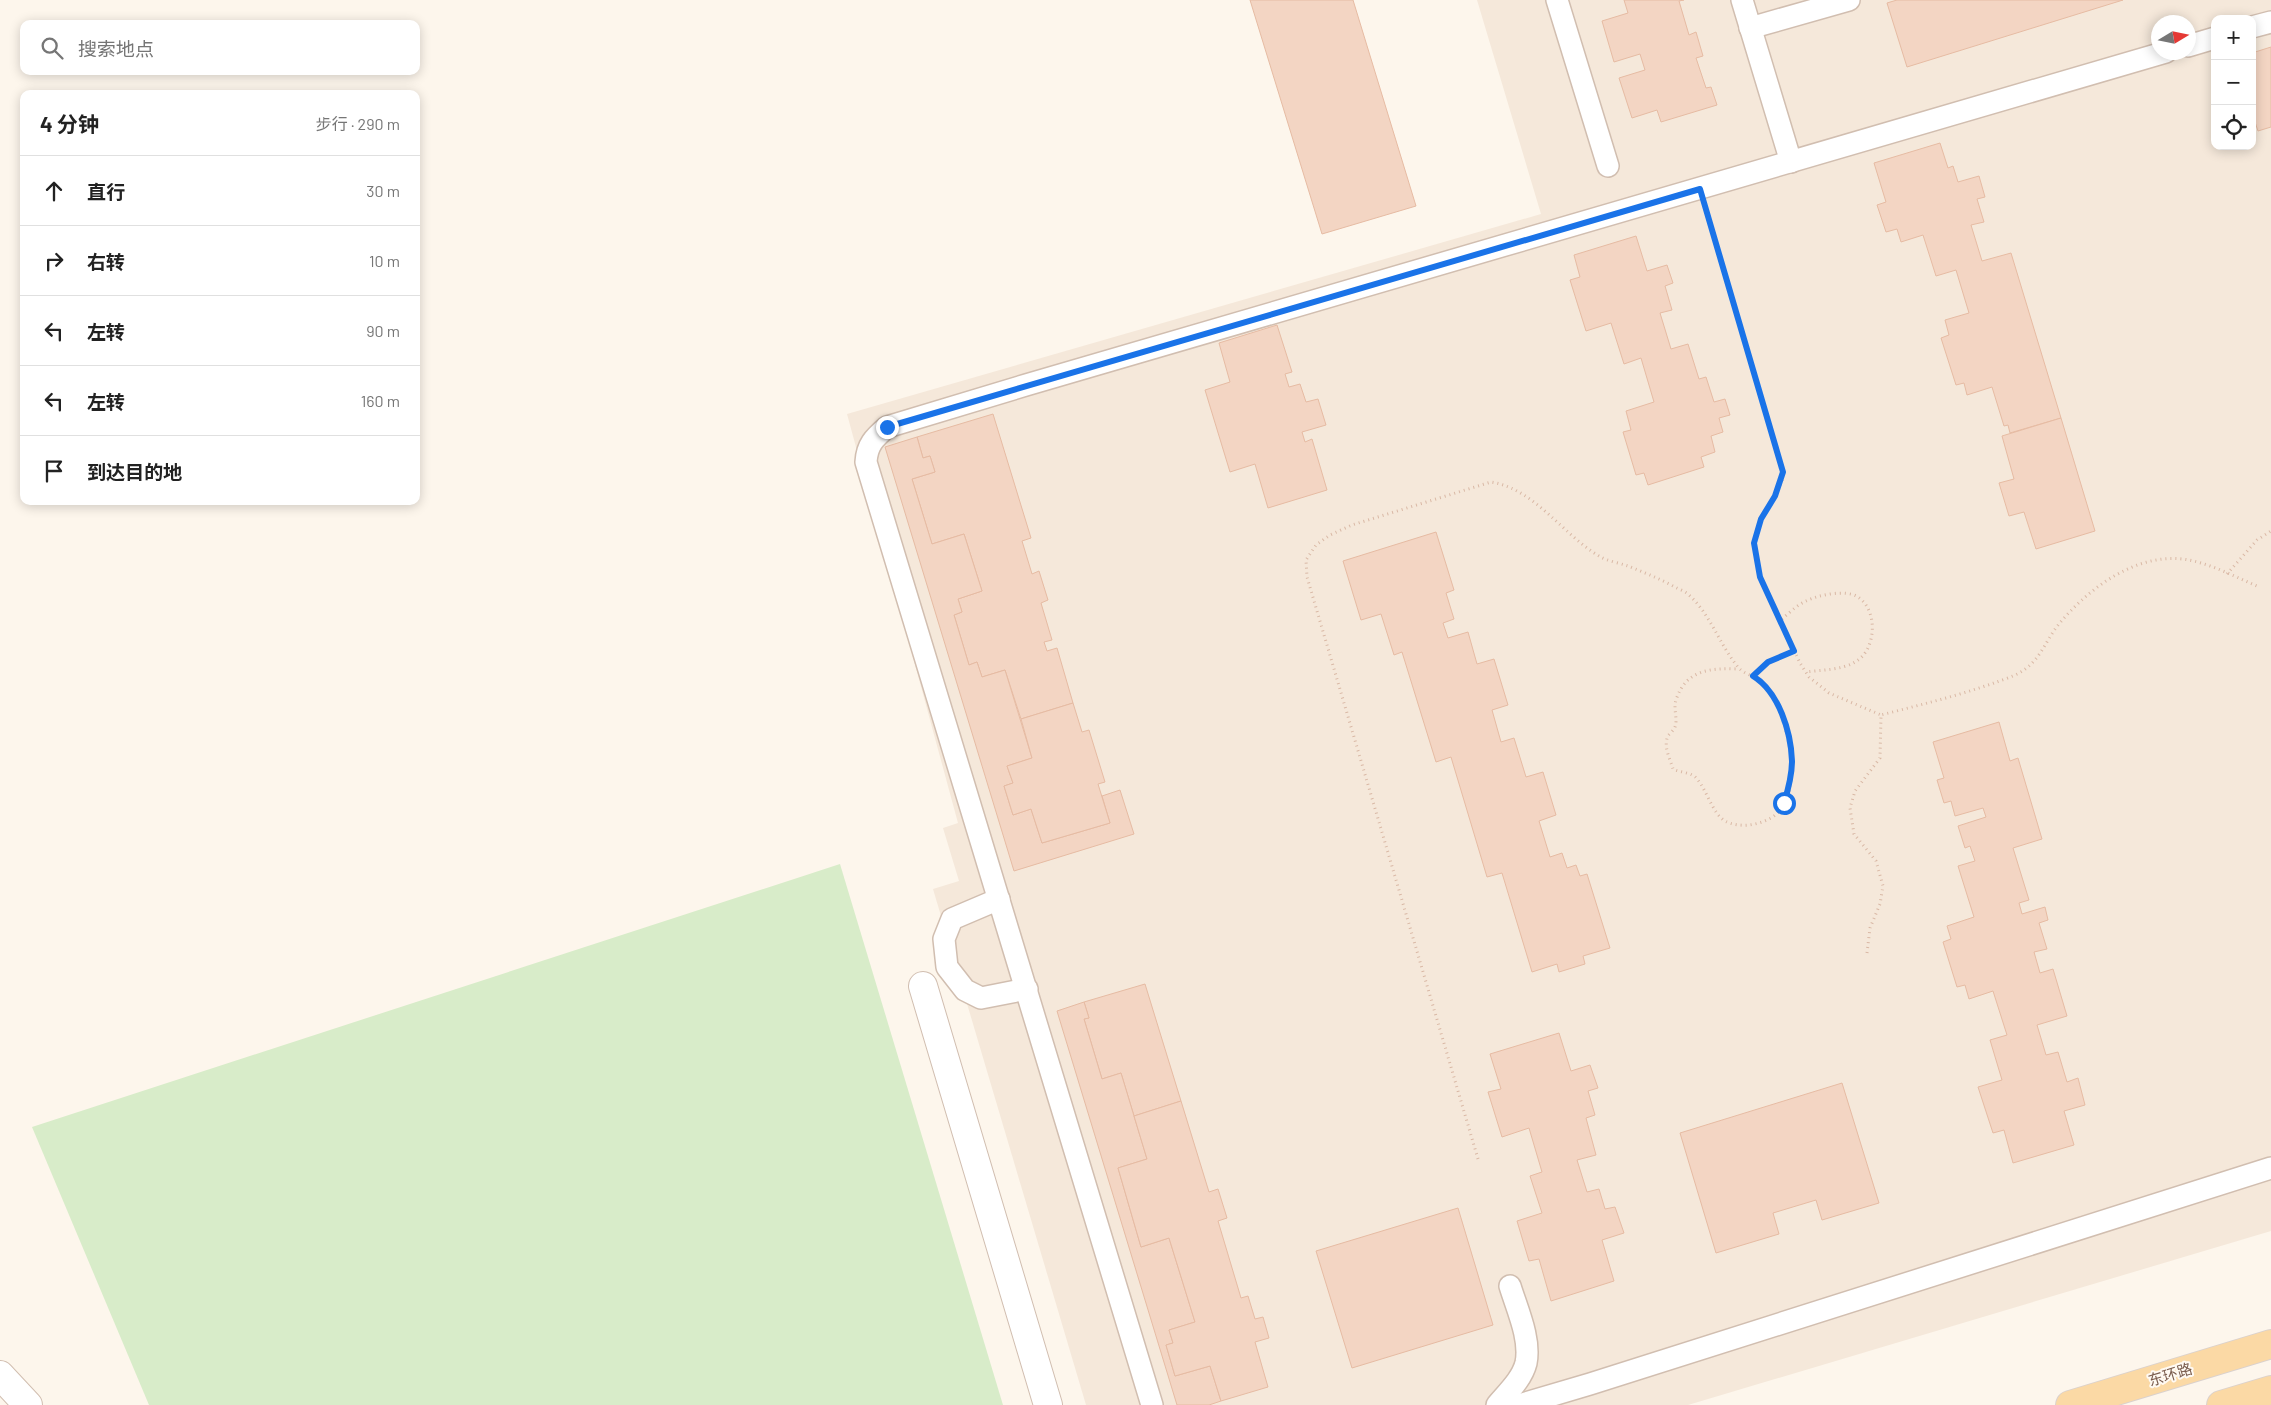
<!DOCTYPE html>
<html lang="zh">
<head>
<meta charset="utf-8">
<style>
  body { margin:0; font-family:Barlow,"Noto Sans SC",sans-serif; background:#f2f2f2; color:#222 }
  .controls { position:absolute; right:15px; top:15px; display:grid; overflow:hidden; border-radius:10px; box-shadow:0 2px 12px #0003 }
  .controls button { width:45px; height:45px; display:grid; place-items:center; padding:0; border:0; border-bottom:1px solid #e0e0e0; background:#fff; color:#222; font:25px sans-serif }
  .compass { position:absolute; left:2151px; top:15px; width:45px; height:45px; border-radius:50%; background:#fff; box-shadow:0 2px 12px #0003; rotate:80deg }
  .stop { position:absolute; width:15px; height:15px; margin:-11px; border:4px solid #1a73e8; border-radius:50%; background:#fff }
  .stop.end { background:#1a73e8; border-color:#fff; box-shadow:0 1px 5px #0008 }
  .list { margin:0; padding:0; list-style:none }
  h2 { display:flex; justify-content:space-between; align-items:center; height:65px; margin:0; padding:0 20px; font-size:21px }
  h2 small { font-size:16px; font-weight:400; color:#767676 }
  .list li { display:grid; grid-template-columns:32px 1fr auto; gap:15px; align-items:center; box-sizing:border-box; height:70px; padding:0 20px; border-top:1px solid #e0e0e0 }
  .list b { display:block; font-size:19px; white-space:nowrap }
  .list em { font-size:16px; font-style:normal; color:#767676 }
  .icon { flex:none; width:28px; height:28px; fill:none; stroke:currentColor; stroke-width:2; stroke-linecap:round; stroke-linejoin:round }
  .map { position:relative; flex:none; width:2271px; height:1405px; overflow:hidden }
  .search { position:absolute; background:#fff; box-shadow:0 2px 12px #0003; left:20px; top:20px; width:400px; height:55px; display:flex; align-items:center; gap:12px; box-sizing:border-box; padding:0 18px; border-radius:10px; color:#767676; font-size:19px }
  .panel { position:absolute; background:#fff; box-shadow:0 2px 12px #0003; left:20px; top:90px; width:400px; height:415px; border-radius:10px }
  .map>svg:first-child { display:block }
  .residential { fill:#f5e8da; fill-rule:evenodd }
  .green { fill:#d8ecc9 }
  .building { fill:#f3d5c3; stroke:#e6bba3 }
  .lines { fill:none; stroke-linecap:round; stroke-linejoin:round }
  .service-casing { stroke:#d1beb0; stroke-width:24 }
  .minor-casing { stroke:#d1beb0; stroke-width:30 }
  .primary-casing { stroke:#dad1cd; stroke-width:30 }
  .path { stroke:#d9b8a5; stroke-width:3; stroke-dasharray:1 4; stroke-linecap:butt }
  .service { stroke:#fff; stroke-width:21 }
  .minor { stroke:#fff; stroke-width:28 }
  .primary { stroke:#fbd9a5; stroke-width:28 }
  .route { stroke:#1a73e8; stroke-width:6 }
  .labels { text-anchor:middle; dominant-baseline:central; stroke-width:4; stroke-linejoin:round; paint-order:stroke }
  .street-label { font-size:15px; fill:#7a5c4d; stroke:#fffaf3 }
</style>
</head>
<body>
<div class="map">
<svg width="2271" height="1405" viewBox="0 0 2271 1405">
  <rect width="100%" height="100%" fill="#fdf6ec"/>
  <!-- residential -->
  <path class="residential" d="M1477,0h794v1231l-583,174h-602l-153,-516 26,-8 -16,-53 15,-5 -111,-409 694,-200zM2215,19h37v127h-37zM2158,22h30v30h-30z"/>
  <!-- green -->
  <path class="green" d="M840,864l163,541h-854l-117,-278z"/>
  <!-- building -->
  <g class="building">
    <path d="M1250,0h103l63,206 -94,28z"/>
    <path d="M1624,0h60l-5,1 10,34 7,-3 7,24 -7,2 10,30 5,-1 6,18 -56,17 -4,-12 -25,8 -13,-40 26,-8 -5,-16 -26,8 -12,-41 26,-8z"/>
    <path d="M1897,0h226l-216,67 -20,-64z"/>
    <path d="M2271,47v80l-13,4 -6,-18v-60z"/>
    <path d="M1940,143l8,25 5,-2 5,16 21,-6 6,21 -8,2 7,23 -13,3 11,36 29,-8 50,165 -51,15 -2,-8 -4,1 -12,-39 -25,8 -3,-12 -8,2 -15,-47 8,-3 -4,-15 24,-7 -13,-43 -20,6 -13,-41 -22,7 -4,-13 -11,3 -9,-27 9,-3 -12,-39z"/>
    <path d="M1636,236l11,35 20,-6 6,18 -8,3 7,24 -12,3 11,36 17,-5 11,35 7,-2 8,25 11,-3 5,16 -11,3 4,14 -12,4 4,16 -14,5 3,10 -56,18 -4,-12 -8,2 -13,-43 8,-2 -5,-19 28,-9 -13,-44 -17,6 -13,-41 -25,8 -16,-51 10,-3 -6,-22z"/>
    <path d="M1277,325l15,47 -7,2 4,13 11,-3 6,18 12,-3 8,26 -24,7 3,10 7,-3 15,51 -59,18 -13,-44 -25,8 -25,-82 25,-8 -11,-39z"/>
    <path d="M993,414l38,124 -9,3 10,33 7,-3 9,29 -7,3 11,37 -8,2 3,9 10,-3 16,55 -52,16 -16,-49 -23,7 -5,-15 -8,3 -15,-50 8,-3 -4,-13 24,-8 -18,-57 -32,10 -20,-65 23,-7 -5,-16 -7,2 -6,-21z"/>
    <path d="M2061,418l34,113 -59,18 -12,-37 -15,4 -10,-33 15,-4 -12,-43z"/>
    <path d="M917,437l6,21 7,-2 5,16 -23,7 20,65 32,-10 18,57 -24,8 4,13 -8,3 15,50 8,-3 5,15 23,-7 27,88 -25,8 6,17 -9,3 9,29 18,-6 11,34 68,-20 -8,-27 18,-6 14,44 -120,37 -129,-424z"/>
    <path d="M1436,532l18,58 -8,3 8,26 -11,4 5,15 20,-6 9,32 17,-5 14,46 -16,5 9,32 13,-4 12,39 17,-5 13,43 -17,6 11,36 12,-4 5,15 9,-3 4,11 7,-2 23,74 -27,8 2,8 -26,8 -2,-8 -25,8 -30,-99 -15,4 -36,-120 -15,5 -34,-110 -8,3 -13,-41 -20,6 -18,-59z"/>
    <path d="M1073,703l9,29 7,-2 16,52 -7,2 12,39 -68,20 -11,-34 -18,6 -9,-29 9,-3 -6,-17 25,-8 -11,-39z"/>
    <path d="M1999,722l11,39 8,-3 24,81 -29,9 16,52 -10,3 3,11 23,-7 3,13 -9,3 8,26 -13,3 6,21 13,-4 14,47 -30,9 9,30 12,-3 9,30 11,-4 7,27 -21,6 10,34 -61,18 -9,-33 -11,3 -15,-46 24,-7 -12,-40 17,-5 -14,-44 -24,8 -4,-14 -8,2 -14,-45 8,-3 -4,-13 27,-9 -16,-51 17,-5 -5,-15 -5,2 -7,-22 28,-9 -3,-9 -28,8 -4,-15 -7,2 -7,-23 7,-2 -11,-36z"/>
    <path d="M1145,984l36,117 -47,15 -13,-43 -19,6 -18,-60 5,-1 -5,-16z"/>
    <path d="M1084,1002l5,16 -5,1 18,60 19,-6 26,86 -29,9 23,79 28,-9 26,84 -26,8 4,13 -7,2 9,31 35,-10 11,35 -12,4h-32l-120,-394z"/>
    <path d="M1559,1033l12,38 19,-6 8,23 -10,3 7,24 -9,3 10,37 -19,5 10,32 12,-3 6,20 10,-2 9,26 -22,7 12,41 -63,20 -12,-42 -10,2 -12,-40 25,-8 -12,-37 12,-4 -13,-44 -27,9 -14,-45 13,-3 -11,-35z"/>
    <path d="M1842,1083l37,120 -57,17 -6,-20 -43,13 6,21 -63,19 -36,-120z"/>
    <path d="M1181,1101l28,91 9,-3 9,29 -9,3 23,77 7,-2 7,23 8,-2 6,21 -14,4 13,45 -47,14 -11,-35 -35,10 -9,-31 7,-2 -4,-13 26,-8 -26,-84 -28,9 -23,-79 29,-9 -13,-43z"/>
    <path d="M1458,1208l35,117 -141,43 -36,-117z"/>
  </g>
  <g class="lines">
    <!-- service casing -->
    <g class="service-casing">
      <g id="service">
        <path d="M1557,0l51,166"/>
        <path d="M1742,0l49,162"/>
        <path d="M2252,27l19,-5"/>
        <path d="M1750,28l99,-28"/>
        <path d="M2188,46l27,-8"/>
        <path d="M999,899l-47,20 -8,20 3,28 18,23 16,8 46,-9"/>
        <path d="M1152,1405l-286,-943c1,-17 8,-24 21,-35l139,-42 1140,-333"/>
        <path d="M1497,1405c11,-13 25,-26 29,-42 5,-24 -9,-54 -16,-77"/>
        <path d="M1519,1405l71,-21 681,-216"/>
      </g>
    </g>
    <!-- minor casing -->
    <g class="minor-casing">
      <g id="minor">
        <path d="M923,986l125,419"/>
        <path d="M0,1375l28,30"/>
      </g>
    </g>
    <!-- primary casing -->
    <g class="primary-casing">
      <g id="primary">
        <path d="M2070,1405l201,-61"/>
        <path d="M2221,1405l50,-15"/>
      </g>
    </g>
    <!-- path -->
    <g class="path">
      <path d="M1707,216l76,256 -1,9 -7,15 -14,23 -7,24 7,34 39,86 9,14 20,16 52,22"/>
      <path d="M2227,574l30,-34 14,-9"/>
      <path d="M1782,619c7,-6 15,-14 24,-18 12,-6 40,-12 52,-4 21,14 18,54 -3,65 -13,8 -34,8 -49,10"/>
      <path d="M1753,676l15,-14 26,-11"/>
      <path d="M1867,953l3,-25 10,-24 3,-18 -7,-25 -22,-27 -4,-26 5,-17 25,-33 1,-43c39,-10 76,-19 113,-32 8,-3 18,-6 25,-10 21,-11 26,-32 40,-49 29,-35 75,-70 123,-65 26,3 51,17 75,27"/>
      <path d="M1478,1159l-171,-582 -1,-17 10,-15 14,-10 22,-10 139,-43c44,7 71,52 108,74 8,5 20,7 29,10 15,6 30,12 45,20 5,3 12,5 16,9 22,20 30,49 49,72 5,7 18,9 25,16 24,26 46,113 8,135 -13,7 -29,10 -44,4 -14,-6 -20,-32 -30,-43 -5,-7 -16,-6 -24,-10 -3,-10 -10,-23 -5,-33 2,-3 6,-6 7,-9 3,-8 -2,-19 1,-27 10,-31 35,-32 63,-31"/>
    </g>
    <!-- service -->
    <use href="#service" class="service"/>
    <!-- minor -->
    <use href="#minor" class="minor"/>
    <!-- primary -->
    <use href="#primary" class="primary"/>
  </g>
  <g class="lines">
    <!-- route -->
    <path class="route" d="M887,427l813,-238 83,283 -8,24 -14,23 -7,24 6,34 34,74 -26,11 -15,14c26,16 38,56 39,85 0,15 -4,29 -8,42"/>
  </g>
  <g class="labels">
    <!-- street labels -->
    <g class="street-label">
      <text transform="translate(2170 1374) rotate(-17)">东环路</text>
    </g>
  </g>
</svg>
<div class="controls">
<button>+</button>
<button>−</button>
<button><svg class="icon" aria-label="locate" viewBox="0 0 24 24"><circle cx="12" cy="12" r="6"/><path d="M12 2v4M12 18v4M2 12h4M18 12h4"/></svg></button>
</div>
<svg class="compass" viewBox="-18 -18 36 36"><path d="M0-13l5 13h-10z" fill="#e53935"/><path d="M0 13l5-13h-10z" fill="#767676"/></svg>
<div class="stop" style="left:1784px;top:803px"></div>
<div class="stop end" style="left:887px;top:427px"></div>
<div class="search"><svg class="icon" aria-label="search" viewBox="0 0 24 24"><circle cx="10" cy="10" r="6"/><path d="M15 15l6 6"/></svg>搜索地点</div>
<section class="panel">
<h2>4 分钟<small>步行 · 290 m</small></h2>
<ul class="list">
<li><svg class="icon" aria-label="ahead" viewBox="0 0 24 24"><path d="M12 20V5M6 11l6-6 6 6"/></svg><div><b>直行</b></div><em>30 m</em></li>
<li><svg class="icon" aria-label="right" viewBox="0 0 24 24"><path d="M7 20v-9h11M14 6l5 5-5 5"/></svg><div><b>右转</b></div><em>10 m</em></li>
<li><svg class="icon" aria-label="left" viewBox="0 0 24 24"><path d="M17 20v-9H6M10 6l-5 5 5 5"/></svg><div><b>左转</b></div><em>90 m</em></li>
<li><svg class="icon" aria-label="left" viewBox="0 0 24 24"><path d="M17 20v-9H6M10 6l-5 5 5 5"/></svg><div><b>左转</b></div><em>160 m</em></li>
<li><svg class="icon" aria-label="arrive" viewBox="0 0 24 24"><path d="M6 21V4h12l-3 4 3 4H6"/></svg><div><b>到达目的地</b></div></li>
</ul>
</section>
</div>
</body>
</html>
